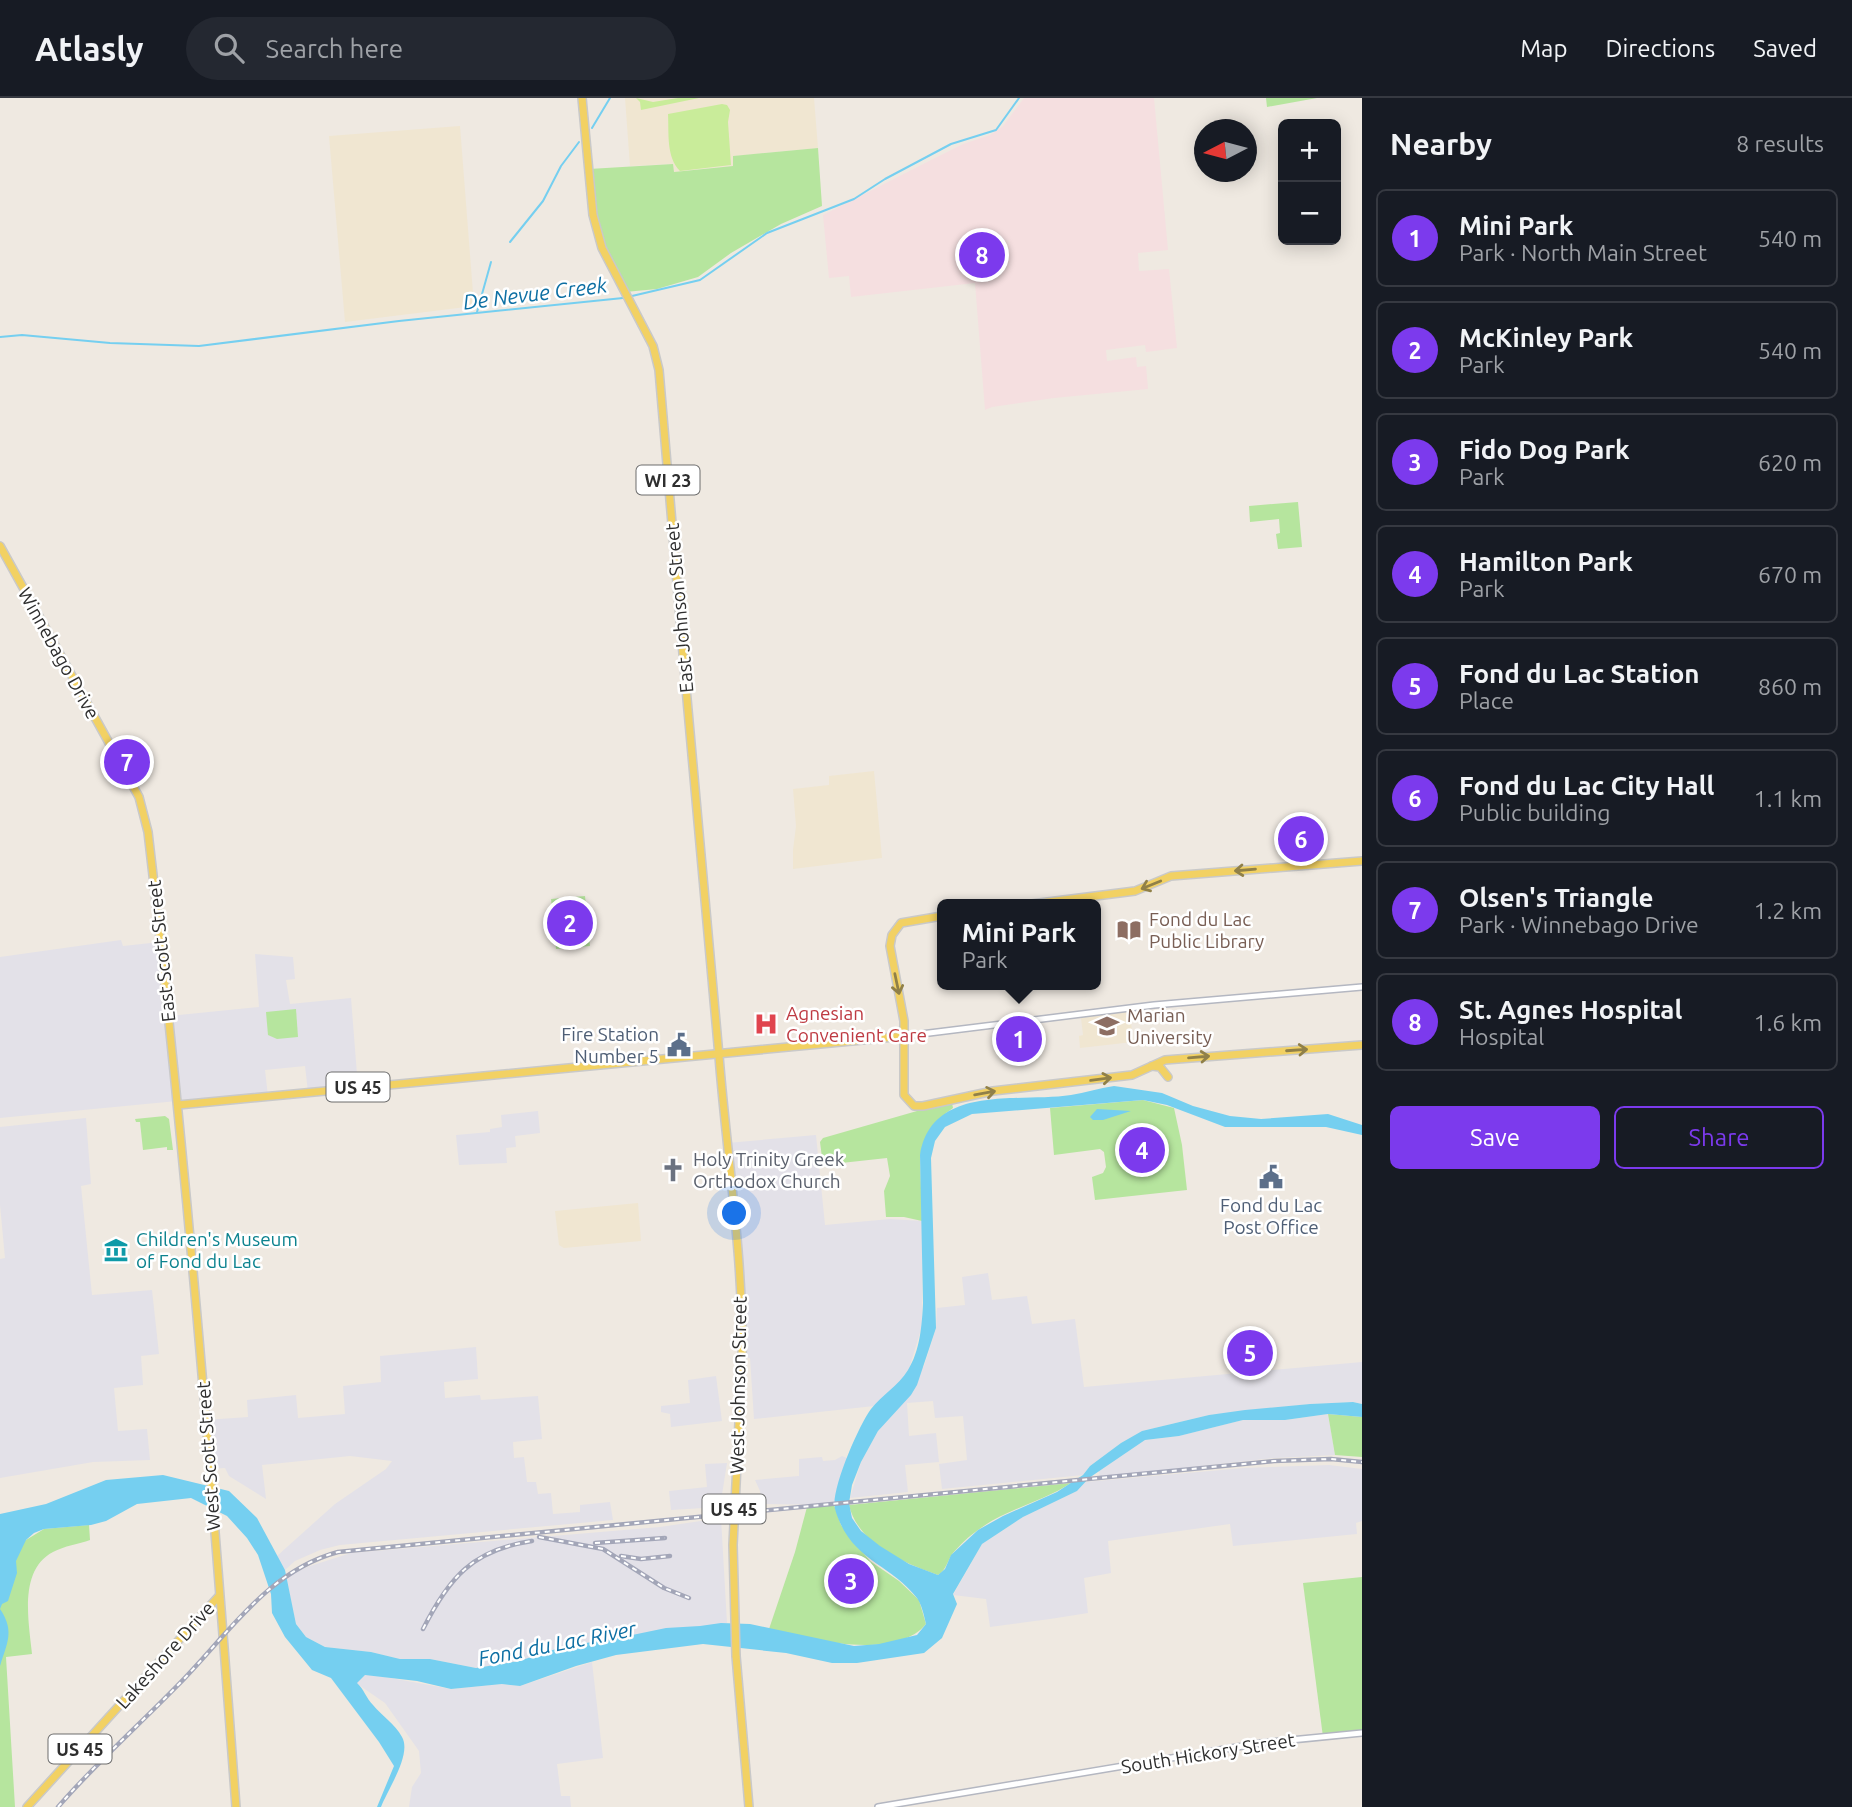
<!DOCTYPE html>
<html lang="en">
<head>
<meta charset="utf-8">
<style>
  body { margin:0; font-family:Ubuntu,sans-serif; background:#242831; color:#f1f3f6 }
  .controls { position:absolute; right:21px; top:21px; display:grid; overflow:hidden; border-radius:10px; box-shadow:0 4px 18px #0003 }
  .controls button { width:63px; height:63px; display:grid; place-items:center; padding:0; border:0; border-bottom:2px solid #363941; background:#171b24; color:#f1f3f6; font:35px sans-serif }
  .compass { position:absolute; left:1194px; top:21px; width:63px; height:63px; border-radius:50%; background:#171b24; box-shadow:0 4px 18px #0003; rotate:264deg }
  .you { position:absolute; left:735px; top:1116px; width:24px; height:24px; margin:-18px; border:5px solid #fff; border-radius:50%; background:#1a73e8; box-shadow:0 0 0 10px #1a73e833 }
  .badge { display:grid; place-items:center; width:46px; height:46px; border-radius:50%; background:#7c3aed; color:#fff; font-size:23px; font-weight:700 }
  .pin { position:absolute; translate:-50% -50%; border:4px solid #fff; box-shadow:0 2px 7px #0006 }
  .popup { position:absolute; left:937px; top:801px; width:164px; height:91px; box-sizing:border-box; display:grid; place-content:center; border-radius:10px; background:#171b24; filter:drop-shadow(0 2px 5px #0005); font-size:23px; white-space:nowrap; color:#9ea1a6 }
  .popup b { font-size:26px; color:#f1f3f6 }
  .popup::after { content:''; position:absolute; left:50%; top:100%; margin-left:-14px; border:14px solid transparent; border-top-color:#171b24 }
  .list { margin:0; padding:0; list-style:none }
  h2 { display:flex; justify-content:space-between; align-items:center; height:91px; margin:0; padding:0 28px; font-size:30px }
  h2 small { font-size:23px; font-weight:400; color:#9ea1a6 }
  .list li { display:grid; grid-template-columns:46px 1fr auto; gap:21px; align-items:center; box-sizing:border-box; height:98px; margin:0 14px 14px; padding:0 14px; border:2px solid #363941; border-radius:10px }
  .list b { display:block; font-size:26px; white-space:nowrap }
  .list p { margin:0; font-size:23px; white-space:nowrap; color:#9ea1a6 }
  .list em { font-size:23px; font-style:normal; color:#9ea1a6 }
  .actions { display:flex; gap:14px; padding:21px 28px }
  .actions a { flex:1; padding:16px 0; border:2px solid #7c3aed; border-radius:10px; text-align:center; font-size:24px; color:#7c3aed }
  .actions .main { background:#7c3aed; color:#fff }
  .icon { flex:none; width:38px; height:38px; fill:none; stroke:currentColor; stroke-width:2; stroke-linecap:round; stroke-linejoin:round }
  .map { position:relative; flex:none; width:1362px; height:1709px; overflow:hidden }
  header { display:flex; align-items:center; gap:42px; box-sizing:border-box; height:98px; padding:0 35px; background:#171b24; border-bottom:2px solid #363941 }
  header strong { font-size:33px }
  nav { display:flex; gap:38px; margin-inline-start:auto; font-size:24px }
  .search { width:490px; height:63px; background:#242831; display:flex; align-items:center; gap:18px; box-sizing:border-box; padding:0 24px; border-radius:38px; color:#9ea1a6; font-size:26px }
  main { display:flex }
  aside { flex:1; background:#171b24 }
  .map>svg:first-child { display:block }
  .industrial { fill:#e3e1e8 }
  .education { fill:#f0e6d1 }
  .medical { fill:#f5dfe0 }
  .green { fill:#b6e59e }
  .pitch { fill:#c9ec9a }
  .water { fill:#75cff0 }
  .lines { fill:none; stroke-linecap:round; stroke-linejoin:round }
  .stream { stroke:#75cff0; stroke-width:2 }
  .minor-casing { stroke:#b4b7c1; stroke-width:8 }
  .major-casing { stroke:#c9c9c9; stroke-width:10 }
  .minor { stroke:#fff; stroke-width:5 }
  .major { stroke:#f2d163; stroke-width:7 }
  .rail-casing { stroke:#a3a6b8; stroke-width:4.5 }
  .rail { stroke:#fff; stroke-width:2; stroke-dasharray:5; stroke-linecap:butt }
  .major-bridge-casing { stroke:#c9c9c9; stroke-width:10; stroke-linecap:butt }
  .major-bridge { stroke:#f2d163; stroke-width:7 }
  .oneway { stroke:#908048 }
  .labels { text-anchor:middle; dominant-baseline:central; stroke-width:5; stroke-linejoin:round; paint-order:stroke }
  .shield { fill:#fff; stroke:#6d6d6d; stroke-width:2 }
  .shield-label { font-size:18px; font-weight:bold; fill:#2e2e2e }
  .street-label { font-size:19px; fill:#2e2e2e; stroke:#fff }
  .education-label { font-size:19px; fill:#785e54; stroke:#fff; text-anchor:start }
  .health-label { font-size:19px; fill:#be3a42; stroke:#fff; text-anchor:start }
  .service-label { font-size:19px; fill:#4e5e75; stroke:#fff; text-anchor:end }
  .worship-label { font-size:19px; fill:#5b616d; stroke:#fff; text-anchor:start }
  .culture-label { font-size:19px; fill:#0d838f; stroke:#fff; text-anchor:start }
  .water-label { font-size:21px; font-style:italic; fill:#0d6fa3; stroke:#fff }
</style>
</head>
<body>
<header>
<strong>Atlasly</strong>
<div class="search"><svg class="icon" aria-label="search" viewBox="0 0 24 24"><circle cx="10" cy="10" r="6"/><path d="M15 15l6 6"/></svg>Search here</div>
<nav><a>Map</a><a>Directions</a><a>Saved</a></nav>
</header>
<main>
<div class="map">
<svg width="1362" height="1709" viewBox="0 0 1362 1709">
  <rect width="100%" height="100%" fill="#efe9e1"/>
  <!-- industrial -->
  <g class="industrial">
    <path d="M121,842l2,6 37,-4 9,74 90,-9 -4,-53 38,3 2,22 -9,1 4,24 61,-6 7,89 -50,5 -3,-26 -40,4 3,26 -91,5 -177,17v-161z"/>
    <path d="M538,1013l2,22 -25,3 1,11 -10,1 1,15 -48,2 -3,-30 34,-3v-3l12,-2 -1,-12z"/>
    <path d="M86,1020l5,66 -10,2 11,109 60,-5 7,64 -18,2 2,29 -29,3 4,43 29,-2 3,31 -57,2 -93,16v-219l5,-1 -5,-53v-78z"/>
    <path d="M816,1037l9,90 65,-6 32,2v105l-13,43 -15,21 -20,16 -120,13 -4,-61 -8,-1v-34l-15,-180z"/>
    <path d="M988,1175l4,27 35,-4 5,28 43,-5 9,68 278,-25v42l-9,-2 -43,2 -101,11 -67,16 -21,12 -31,23 -7,9 -141,14 -3,-25 28,-4 -4,-44 -28,2 -2,-17 -26,2 2,33 27,-3 3,29 -34,3 3,27 -58,6 11,-36 17,-31 46,-65 12,-38 1,-20 28,-3 -3,-28z"/>
    <path d="M476,1249l2,32 -34,3 1,16 35,-3 1,5 57,-4 4,43 -29,3 1,16 10,-1 3,25h9l2,12 13,-1 2,21 27,-2v-7l30,-3 3,18 -273,25 -20,5 -25,11 -10,9 -8,-14 58,-52 51,-35 6,-8 -42,-5 -88,9 4,34 -37,-23 -4,-8 -16,1 -4,-49 43,-3 -1,-17 49,-5 2,23 47,-4 -2,-28 38,-4 -1,-26z"/>
    <path d="M716,1278l6,45 -51,6 -1,-13 -9,-2v-6l29,-3 -2,-23z"/>
    <path d="M1328,1316l7,41 -60,3 -175,19 -1,-6 46,-31 34,-4 64,-16h42z"/>
    <path d="M842,1358l5,2 -13,47 -73,-1 -1,-13 -5,-11 44,-4v-17l23,-2 1,4 12,-1z"/>
    <path d="M727,1365l-7,44 -49,3 -2,-19 38,-4 -2,-23z"/>
    <path d="M1329,1367l33,4v52l-6,2 1,11 -124,12 -3,-22 -122,17 3,32 -27,5 4,35 -38,6 -60,8 -4,-28 -33,-4 29,-51 41,-27 54,-26 8,-9 159,-14z"/>
    <path d="M721,1420l6,105 -162,23 -46,15 -43,7 -46,-9h-30l-29,-7 -46,-5 -19,-10 -10,-13 -10,-47 21,-10 44,-14 309,-26z"/>
    <path d="M592,1564l11,96 -46,6 4,32h9l1,11h-162l3,-20 9,-14 -2,-22 -34,-48 -29,-20 9,-8h9l77,14 51,-5 18,2z"/>
  </g>
  <!-- education -->
  <g class="education">
    <path d="M625,0h189l4,50 -84,8v10l-60,6 -2,-8 -42,2z"/>
    <path d="M460,28l14,180 -129,16 -16,-186z"/>
    <path d="M874,673l8,87 -89,11v-19l3,-24 -3,-37 36,-4v-9z"/>
    <path d="M1130,913l3,31 -53,6 -1,-12 4,-1 -2,-17z"/>
    <path d="M638,1105l3,38 -77,7 -5,-3 -4,-34z"/>
  </g>
  <!-- medical -->
  <path class="medical" d="M1024,0h130l14,152 -30,3 1,18 30,-2 8,79 -31,4 -1,-7 -39,5 1,11 29,-4 1,10 9,-1 2,23 -94,9 -62,9 -7,3 -10,-127 -124,14 -2,-21 -20,2 -6,-63 114,-58 26,-13 27,-9 13,-9z"/>
  <!-- green -->
  <g class="green">
    <path d="M1266,0h51l-50,9z"/>
    <path d="M818,50l4,58 -41,18 -50,29 -33,24 -41,12 -32,3 -23,-44 -13,-79 84,-5 1,8 59,-6v-10z"/>
    <path d="M1298,404l4,45 -24,2 -2,-15 4,-1 -1,-14 -29,3 -1,-16z"/>
    <path d="M132,640v39l-20,-36z"/>
    <path d="M585,798l5,50 -34,3 -5,-50z"/>
    <path d="M296,911l2,28 -21,2 -9,-4 -2,-23z"/>
    <path d="M1143,1002l31,8 8,37 5,45 -92,10 -3,-23 11,-4 3,-6 -2,-15 -4,-3 -46,6 -4,-47z"/>
    <path d="M952,1005l1,5 -7,5 -26,42 2,66 -18,-4h-18l-2,-26 6,-15 -3,-18 -64,7 -3,-23 3,-4 94,-27z"/>
    <path d="M165,1018l4,3 4,31h-6v-3l-24,3 -3,-28h-4l-1,-3z"/>
    <path d="M1328,1316l34,3v40l-27,-2z"/>
    <path d="M1071,1385c-29,19 -65,26 -93,47 -9,6 -18,15 -25,23 -6,8 -6,16 -15,22 -34,-12 -80,-31 -89,-70z"/>
    <path d="M834,1407l7,20 29,36 29,20 20,19 7,24c-30,37 -117,16 -157,5l26,-77 12,-45z"/>
    <path d="M89,1427l1,15c-11,4 -26,6 -37,12 -35,18 -24,71 -21,102l-26,3 9,150h-15v-261l26,-6 18,-11z"/>
    <path d="M1362,1479v156l-39,4 -20,-154z"/>
  </g>
  <!-- pitch -->
  <g class="pitch">
    <path d="M636,0l17,4 25,-4h21l-58,12 -1,-8z"/>
    <path d="M722,6l5,1 3,5 -2,12 3,43 -51,6c-14,-14 -11,-38 -12,-57z"/>
  </g>
  <!-- water -->
  <g class="water">
    <path d="M1114,988l48,7 31,13 37,10 31,3 67,-5 34,11v10l-36,-8h-101l-58,-22 -24,-5 -171,14 -27,13 -10,14 -4,17 5,170 -19,57 -6,10 -33,36 -17,31 -9,23 -3,18 3,15 9,13 19,15 29,18 29,11 7,-6 6,-14 27,-25 25,-14 54,-24 26,-17 7,-9 31,-23 21,-12 67,-16 36,-5 65,-6 43,-2 9,2v13l-34,-3 -43,6h-42l-64,16 -34,4 -56,38 -12,13 -54,26 -41,27 -29,50 4,10 -15,34 -18,15 -67,10h-25l-46,-10 -83,-9 -87,11 -40,11 -56,20 -18,-2 -51,5 -34,-8 -52,-6 -8,8c7,6 9,15 16,22 9,11 22,19 29,32 10,17 -14,52 -21,70h-4l17,-41 -15,-24 -48,-64 -19,-8 -27,-33 -13,-24 -1,-19 -13,-39 -11,-17 -20,-22 -36,-18 -54,6 -31,17 -15,4 -47,4 -10,4 -8,7 -10,21 1,12 -9,28 -6,3 -2,5c15,22 7,34 0,57v-152l46,-10 60,-24 57,-5 66,16 28,27 28,52 11,54 10,13 19,10 46,5 29,7h30l46,9 43,-7 46,-15 48,-7 53,-11 34,-2 21,-3 29,1 104,22 25,-2 38,-9 9,-11c-2,-8 -4,-19 -9,-26 -27,-35 -67,-37 -82,-89 -5,-18 24,-84 36,-100 11,-14 27,-23 37,-39 12,-19 14,-45 15,-67l-3,-148c12,-72 99,-52 151,-60 14,-2 28,-7 43,-9z"/>
    <path d="M1097,1011l34,2 -28,9h-10l-3,-3z"/>
  </g>
  <g class="lines">
    <!-- stream -->
    <g class="stream">
      <path d="M592,30l18,-30"/>
      <path d="M510,144l33,-41 18,-35 18,-24"/>
      <path d="M632,198l68,-16 67,-47 87,-34 31,-20 66,-35 45,-14 23,-32"/>
      <path d="M477,214l14,-50"/>
      <path d="M0,239l22,-2 88,8 89,3 200,-25 224,-23"/>
    </g>
    <!-- minor casing -->
    <g class="minor-casing">
      <g id="minor">
        <path d="M905,938l249,-31 208,-18"/>
        <path d="M878,1709l383,-64 101,-10"/>
      </g>
    </g>
    <!-- major casing -->
    <g class="major-casing">
      <g id="major">
        <path d="M582,0l11,117 9,33 51,98 6,24c18,229 40,457 60,686 8,102 25,204 23,306"/>
        <path d="M0,448l139,251 9,35c38,324 64,650 88,975"/>
        <path d="M1032,806l103,-13 36,-15 191,-15"/>
        <path d="M942,818l-41,7 -9,12 -2,11 14,75v74l10,11h9l70,-15 139,-16 33,-15 197,-15"/>
        <path d="M1152,968l8,1 8,10"/>
        <path d="M178,1007l727,-69"/>
        <path d="M736,1558l13,151"/>
        <path d="M27,1709l192,-211"/>
      </g>
    </g>
    <!-- minor -->
    <use href="#minor" class="minor"/>
    <!-- major -->
    <use href="#major" class="major"/>
    <!-- rail casing -->
    <g class="rail-casing">
      <g id="rail">
        <path d="M539,1439l64,12 61,39 25,10"/>
        <path d="M595,1445l70,-5"/>
        <path d="M621,1458l20,3 29,-3"/>
        <path d="M423,1531c26,-51 49,-79 109,-88"/>
        <path d="M58,1709c37,-43 80,-81 119,-121 50,-50 90,-115 161,-134l936,-91 57,-2 31,3"/>
      </g>
    </g>
    <!-- rail -->
    <use href="#rail" class="rail"/>
    <!-- major-bridge casing -->
    <g class="major-bridge-casing">
      <path id="major-bridge" d="M736,1558l-3,-111 9,-183"/>
    </g>
    <!-- major-bridge -->
    <use href="#major-bridge" class="major-bridge"/>
  </g>
  <!-- one-way arrows -->
  <defs><path id="oneway-shaft" d="M-6 0H5M1.5-3L5.5 0L1.5 3" fill="none" stroke-width="1.6" stroke-linecap="round" stroke-linejoin="round" transform="scale(1.75)"/></defs>
  <g class="oneway">
    <use href="#oneway-shaft" transform="translate(1245 772) rotate(175)"/>
    <use href="#oneway-shaft" transform="translate(1151 787) rotate(158)"/>
    <use href="#oneway-shaft" transform="translate(897 886) rotate(78)"/>
    <use href="#oneway-shaft" transform="translate(1297 952) rotate(-4)"/>
    <use href="#oneway-shaft" transform="translate(1199 959) rotate(-5)"/>
    <use href="#oneway-shaft" transform="translate(1101 981) rotate(-8)"/>
    <use href="#oneway-shaft" transform="translate(985 995) rotate(-10)"/>
  </g>
  <!-- icons -->
  <defs>
    <g id="library-bare" transform="scale(1.89)"><path d="M-6-4Q-3-5.5-.7-3.5V5Q-3 3-6 4ZM6-4Q3-5.5 .7-3.5V5Q3 3 6 4Z" fill="#8d6e63" stroke="#fff" stroke-width="2.5" paint-order="stroke"/></g>
    <g id="hospital-bare" transform="scale(1.89)"><path d="M-5-5h3v3.5h4V-5h3V5h-3V1.5h-4V5h-3Z" fill="#e0444e" stroke="#fff" stroke-width="2.5" paint-order="stroke"/></g>
    <g id="university-bare" transform="scale(1.89)"><path d="M0-5L7-2L0 1L-7-2ZM-4 1L0 2.5L4 1V4Q0 6-4 4Z" fill="#8d6e63" stroke="#fff" stroke-width="2.5" paint-order="stroke"/></g>
    <g id="civic-bare" transform="scale(1.89)"><path d="M-.6-6.5H3V-4.5H.6V-3L4-1V1h2V6H-6V1h2V-1L-.6-3ZM-1.2 2.5V6h2.4V2.5Z" fill="#5c6f8a" stroke="#fff" stroke-width="2.5" paint-order="stroke"/></g>
    <g id="church-bare" transform="scale(1.89)"><path d="M-1.2-6h2.4v3.5h3.3v2.4h-3.3V6h-2.4V-.1h-3.3v-2.4h3.3Z" fill="#6b7280" stroke="#fff" stroke-width="2.5" paint-order="stroke"/></g>
    <g id="museum-bare" transform="scale(1.89)"><path d="M0-6L6-3V-2H-6V-3ZM-5-1h2V3h-2ZM-1-1h2V3h-2ZM3-1h2V3H3ZM-6 4H6V6H-6Z" fill="#0f9aa8" stroke="#fff" stroke-width="2.5" paint-order="stroke"/></g>
  </defs>
  <g fill-rule="evenodd">
    <use href="#library-bare" x="1129" y="832"/>
    <use href="#hospital-bare" x="766" y="926"/>
    <use href="#university-bare" x="1107" y="928"/>
    <use href="#civic-bare" x="679" y="947"/>
    <use href="#church-bare" x="673" y="1072"/>
    <use href="#civic-bare" x="1271" y="1079"/>
    <use href="#museum-bare" x="116" y="1152"/>
  </g>
  <g class="labels">
    <!-- shield labels -->
    <g class="shield">
      <rect x="636.5" y="367.5" width="63" height="29" rx="5"/>
      <rect x="326.5" y="974.5" width="63" height="29" rx="5"/>
      <rect x="702.5" y="1396.5" width="63" height="29" rx="5"/>
      <rect x="48.5" y="1636.5" width="63" height="29" rx="5"/>
    </g>
    <g class="shield-label">
      <text x="668" y="382">WI 23</text>
      <text x="358" y="989">US 45</text>
      <text x="734" y="1411">US 45</text>
      <text x="80" y="1651">US 45</text>
    </g>
    <!-- street labels -->
    <g class="street-label">
      <text transform="translate(679 510) rotate(-95)">East Johnson Street</text>
      <text transform="translate(59 555) rotate(61)">Winnebago Drive</text>
      <text transform="translate(161 853) rotate(-96)">East Scott Street</text>
      <text transform="translate(738 1287) rotate(-89)">West Johnson Street</text>
      <text transform="translate(208 1358) rotate(-94)">West Scott Street</text>
      <text transform="translate(165 1557) rotate(-48)">Lakeshore Drive</text>
      <text transform="translate(1208 1655) rotate(-9)">South Hickory Street</text>
    </g>
    <!-- education labels -->
    <g class="education-label">
      <text x="1149" y="821">Fond du Lac<tspan x="1149" dy="22">Public Library</tspan></text>
      <text x="1127" y="917">Marian<tspan x="1127" dy="22">University</tspan></text>
    </g>
    <!-- health labels -->
    <g class="health-label">
      <text x="786" y="915">Agnesian<tspan x="786" dy="22">Convenient Care</tspan></text>
    </g>
    <!-- service labels -->
    <g class="service-label">
      <text x="659" y="936">Fire Station<tspan x="659" dy="22">Number 5</tspan></text>
      <text x="1271" y="1107" text-anchor="middle">Fond du Lac<tspan x="1271" dy="22">Post Office</tspan></text>
    </g>
    <!-- worship labels -->
    <g class="worship-label">
      <text x="693" y="1061">Holy Trinity Greek<tspan x="693" dy="22">Orthodox Church</tspan></text>
    </g>
    <!-- culture labels -->
    <g class="culture-label">
      <text x="136" y="1141">Children's Museum<tspan x="136" dy="22">of Fond du Lac</tspan></text>
    </g>
    <!-- water labels -->
    <g class="water-label">
      <text transform="translate(535 195) rotate(-7)">De Nevue Creek</text>
      <text transform="translate(557 1545) rotate(-11)">Fond du Lac River</text>
    </g>
  </g>
</svg>
<div class="controls">
<button>+</button>
<button>−</button>
</div>
<svg class="compass" viewBox="-18 -18 36 36"><path d="M0-13l5 13h-10z" fill="#e53935"/><path d="M0 13l5-13h-10z" fill="#9ea1a6"/></svg>
<div class="you"></div>
<div class="pin badge" style="left:1019px;top:941px">1</div>
<div class="popup"><b>Mini Park</b>Park</div>
<div class="pin badge" style="left:570px;top:825px">2</div>
<div class="pin badge" style="left:851px;top:1483px">3</div>
<div class="pin badge" style="left:1142px;top:1052px">4</div>
<div class="pin badge" style="left:1250px;top:1255px">5</div>
<div class="pin badge" style="left:1301px;top:741px">6</div>
<div class="pin badge" style="left:127px;top:664px">7</div>
<div class="pin badge" style="left:982px;top:157px">8</div>
</div>
<aside>
<h2>Nearby<small>8 results</small></h2>
<ul class="list">
<li><span class="badge">1</span><div><b>Mini Park</b><p>Park · North Main Street</p></div><em>540 m</em></li>
<li><span class="badge">2</span><div><b>McKinley Park</b><p>Park</p></div><em>540 m</em></li>
<li><span class="badge">3</span><div><b>Fido Dog Park</b><p>Park</p></div><em>620 m</em></li>
<li><span class="badge">4</span><div><b>Hamilton Park</b><p>Park</p></div><em>670 m</em></li>
<li><span class="badge">5</span><div><b>Fond du Lac Station</b><p>Place</p></div><em>860 m</em></li>
<li><span class="badge">6</span><div><b>Fond du Lac City Hall</b><p>Public building</p></div><em>1.1 km</em></li>
<li><span class="badge">7</span><div><b>Olsen's Triangle</b><p>Park · Winnebago Drive</p></div><em>1.2 km</em></li>
<li><span class="badge">8</span><div><b>St. Agnes Hospital</b><p>Hospital</p></div><em>1.6 km</em></li>
</ul>
<div class="actions"><a class="main">Save</a><a>Share</a></div>
</aside>
</main>
</body>
</html>
